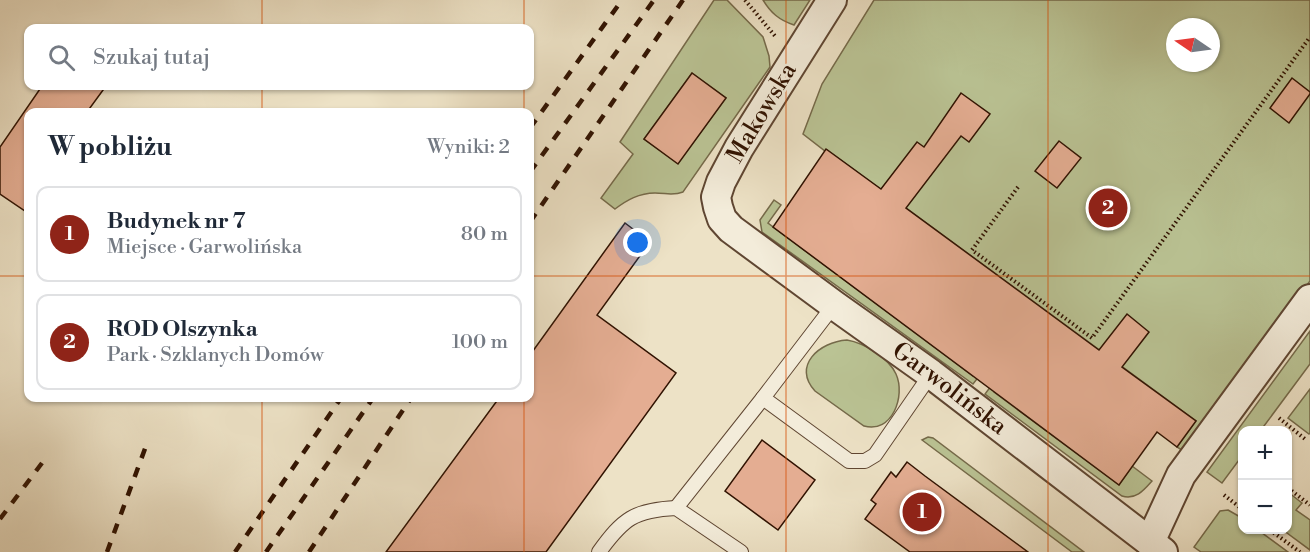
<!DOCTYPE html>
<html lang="pl">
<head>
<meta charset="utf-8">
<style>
  body { margin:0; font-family:"Libre Bodoni",serif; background:#f6f6f7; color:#1f2937 }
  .controls { position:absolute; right:18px; bottom:18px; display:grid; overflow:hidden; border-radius:12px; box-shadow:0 2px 4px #0004 }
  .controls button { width:54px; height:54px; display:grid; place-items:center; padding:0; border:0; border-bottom:2px solid #e0e1e3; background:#fff; color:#1f2937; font:30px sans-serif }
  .compass { position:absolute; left:1166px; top:18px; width:54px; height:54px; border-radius:50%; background:#fff; box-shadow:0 2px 4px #0004; rotate:283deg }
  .you { position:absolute; left:638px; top:243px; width:21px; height:21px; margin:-15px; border:4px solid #fff; border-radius:50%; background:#1a73e8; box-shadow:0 0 0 9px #1a73e833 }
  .badge { display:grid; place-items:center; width:39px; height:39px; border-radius:50%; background:#8f2418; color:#fff; font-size:20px; font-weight:700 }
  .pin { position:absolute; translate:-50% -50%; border:3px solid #fff; box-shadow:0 2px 6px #0006 }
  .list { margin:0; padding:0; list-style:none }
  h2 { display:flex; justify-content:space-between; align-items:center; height:78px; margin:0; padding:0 24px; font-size:26px }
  h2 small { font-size:20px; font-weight:400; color:#747a83 }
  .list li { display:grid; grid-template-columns:39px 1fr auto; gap:18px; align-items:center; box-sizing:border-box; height:96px; margin:0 12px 12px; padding:0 12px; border:2px solid #e0e1e3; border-radius:12px }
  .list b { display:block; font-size:22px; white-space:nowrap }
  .list p { margin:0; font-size:20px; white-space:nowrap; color:#747a83 }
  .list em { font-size:20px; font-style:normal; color:#747a83 }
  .icon { flex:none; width:33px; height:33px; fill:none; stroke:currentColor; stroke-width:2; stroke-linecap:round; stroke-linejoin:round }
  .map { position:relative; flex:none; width:1310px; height:552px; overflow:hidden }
  .search { position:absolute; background:#fff; box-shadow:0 2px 4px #0004; left:24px; top:24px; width:510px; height:66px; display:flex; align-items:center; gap:15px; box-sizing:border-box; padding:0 21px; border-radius:12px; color:#747a83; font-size:22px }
  .panel { position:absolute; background:#fff; box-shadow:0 2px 4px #0004; left:24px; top:108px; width:510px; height:294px; border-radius:12px }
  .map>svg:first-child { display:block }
  .green { fill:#bac394; stroke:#756a4a; stroke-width:1.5; fill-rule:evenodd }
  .building { fill:#e4ad92; stroke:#301201; stroke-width:1.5 }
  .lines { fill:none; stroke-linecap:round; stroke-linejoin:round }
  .lane-casing { stroke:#5f4632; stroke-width:16 }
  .street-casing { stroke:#5f4632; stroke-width:32 }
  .path { stroke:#301201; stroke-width:4; stroke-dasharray:1.5 3; stroke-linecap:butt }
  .lane { stroke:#f3ecda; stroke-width:14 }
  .street { stroke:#f3ecda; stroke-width:28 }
  .rail { stroke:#301201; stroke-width:4.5; stroke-dasharray:10 10; stroke-linecap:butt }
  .grid { fill:none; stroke:#d6520b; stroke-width:1.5; stroke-opacity:0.55 }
  .labels { text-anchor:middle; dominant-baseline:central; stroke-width:5; stroke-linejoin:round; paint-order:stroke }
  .street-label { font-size:24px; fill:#301201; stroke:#f3ecda }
</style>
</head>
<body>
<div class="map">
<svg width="1310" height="552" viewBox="0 0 1310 552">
  <rect width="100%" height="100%" fill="#ede2c6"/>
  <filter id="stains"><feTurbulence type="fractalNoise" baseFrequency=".00333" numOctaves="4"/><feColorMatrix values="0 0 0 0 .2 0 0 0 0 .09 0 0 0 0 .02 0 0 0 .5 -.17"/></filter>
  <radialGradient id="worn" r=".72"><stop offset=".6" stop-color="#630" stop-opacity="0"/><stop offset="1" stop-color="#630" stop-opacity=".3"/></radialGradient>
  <!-- green -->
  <g class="green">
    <path d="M714,0h13l36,37 6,19 1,11 -87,125c-10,4 -17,1 -28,1 -16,0 -28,7 -40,16l-14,-11 32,-44 -13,-12zM692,73l34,25 -48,65 -34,-24z"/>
    <path d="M763,0h47l-16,25c-15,-5 -23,-12 -31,-25z"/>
    <path d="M874,0h436v281l-125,171 -8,-5 19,-26 -369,-271 -2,1 -22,-17 19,-50zM1175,27h36v36h-36z"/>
    <path d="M774,200l7,5 -13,18 205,153 18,-15 -18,23 -211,-152 -2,-12z"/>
    <path d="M1310,331v33l-49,66h-19v26l-20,27 -15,-11z"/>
    <path d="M847,340c17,3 41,17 49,34 10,22 -4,60 -32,52l-49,-35c-23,-25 4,-49 32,-51z"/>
    <path d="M1003,370l-9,22 125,93 13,-19 20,15c-8,9 -16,19 -30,15l-137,-102z"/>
    <path d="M1310,389v44l-1,1 -21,-16z"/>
    <path d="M928,437l5,1 151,114h-12l-150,-112z"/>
    <path d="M1288,492l14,11 -6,7 14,10v30l-27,-20h5z"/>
    <path d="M1228,510l14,8v12h16l30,22h-87l-7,-5 26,-36z"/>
  </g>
  <!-- building -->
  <g class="building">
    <path d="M692,73l34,25 -48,66 -34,-25z"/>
    <path d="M1292,78l18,14v2l-21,29 -19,-15z"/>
    <path d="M42,86h64l-19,26h-59v101l-28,-19v-47z"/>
    <path d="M961,93l29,21 -21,28 -8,-6 -55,72 193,142 28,-36 22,18 -27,35 74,54 -19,26 -20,-15 -38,53 -346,-258 53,-78 55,40 36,-47 7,5z"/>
    <path d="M1059,141l22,17 -24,30 -22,-17z"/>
    <path d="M625,223l25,19 -53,73 79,58 -130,179h-160l113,-154h31v-43z"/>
    <path d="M762,440l53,40 -37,50 -53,-39z"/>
    <path d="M907,462l18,14 103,76h-118l-45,-33 11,-15 -5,-4 20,-28 5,5z"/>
  </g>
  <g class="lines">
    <!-- lane casing -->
    <g class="lane-casing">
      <g id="lane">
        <path d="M834,305l-71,93 86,63h16l10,-6 56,-81"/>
        <path d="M676,508l87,-110"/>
        <path d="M599,552c24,-33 35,-42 77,-44l65,44"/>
      </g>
    </g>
    <!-- street casing -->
    <g class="street-casing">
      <g id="street">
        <path id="s1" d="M832,0l-93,148 -18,34 -5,15 2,10 4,12 9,10 103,76 97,69 232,178"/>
        <path d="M1150,542l31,-67 129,-176"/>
      </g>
    </g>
    <!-- path -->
    <g class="path">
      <path d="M745,0l30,36"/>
      <path d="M1018,187l-46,63 120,88 218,-301"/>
      <path d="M1279,418l26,21"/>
      <path d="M1288,488l22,17"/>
      <path d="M1224,495l18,14"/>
      <path d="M1270,530l30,22"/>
    </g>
    <!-- lane -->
    <use href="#lane" class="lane"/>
    <!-- street -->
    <use href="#street" class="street"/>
    <!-- rail -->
    <g class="rail">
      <path d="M530,128l92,-128"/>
      <path d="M530,172l124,-172"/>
      <path d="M530,222l153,-222"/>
      <path d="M0,519l42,-56"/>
      <path d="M107,552l39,-106"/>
      <path d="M235,552l106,-154"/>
      <path d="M266,552l107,-154"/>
      <path d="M309,552l102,-154"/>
    </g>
  </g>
  <!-- grid -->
  <path class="grid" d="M262,0v28M524,0v28M786,0v552M1048,0v552M262,86v26M524,86v26M0,276h28M530,276h780M262,398v154M524,398v154"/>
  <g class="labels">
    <!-- street labels -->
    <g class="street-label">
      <text transform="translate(762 113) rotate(-59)">Makowska</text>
      <text stroke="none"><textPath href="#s1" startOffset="536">Garwolińska</textPath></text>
    </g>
  </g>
  <rect width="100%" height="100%" filter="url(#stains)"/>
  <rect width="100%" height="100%" fill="url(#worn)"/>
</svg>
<div class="controls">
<button>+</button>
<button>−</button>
</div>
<svg class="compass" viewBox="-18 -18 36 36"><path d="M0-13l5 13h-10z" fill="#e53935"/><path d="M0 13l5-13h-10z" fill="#747a83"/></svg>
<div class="you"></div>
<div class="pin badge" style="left:922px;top:512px">1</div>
<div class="pin badge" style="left:1108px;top:208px">2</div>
<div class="search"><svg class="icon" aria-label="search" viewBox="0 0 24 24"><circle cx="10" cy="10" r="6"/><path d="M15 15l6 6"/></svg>Szukaj tutaj</div>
<section class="panel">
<h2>W pobliżu<small>Wyniki: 2</small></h2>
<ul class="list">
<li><span class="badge">1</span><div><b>Budynek nr 7</b><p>Miejsce · Garwolińska</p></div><em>80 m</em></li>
<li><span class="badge">2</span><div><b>ROD Olszynka</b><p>Park · Szklanych Domów</p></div><em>100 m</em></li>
</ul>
</section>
</div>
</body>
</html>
